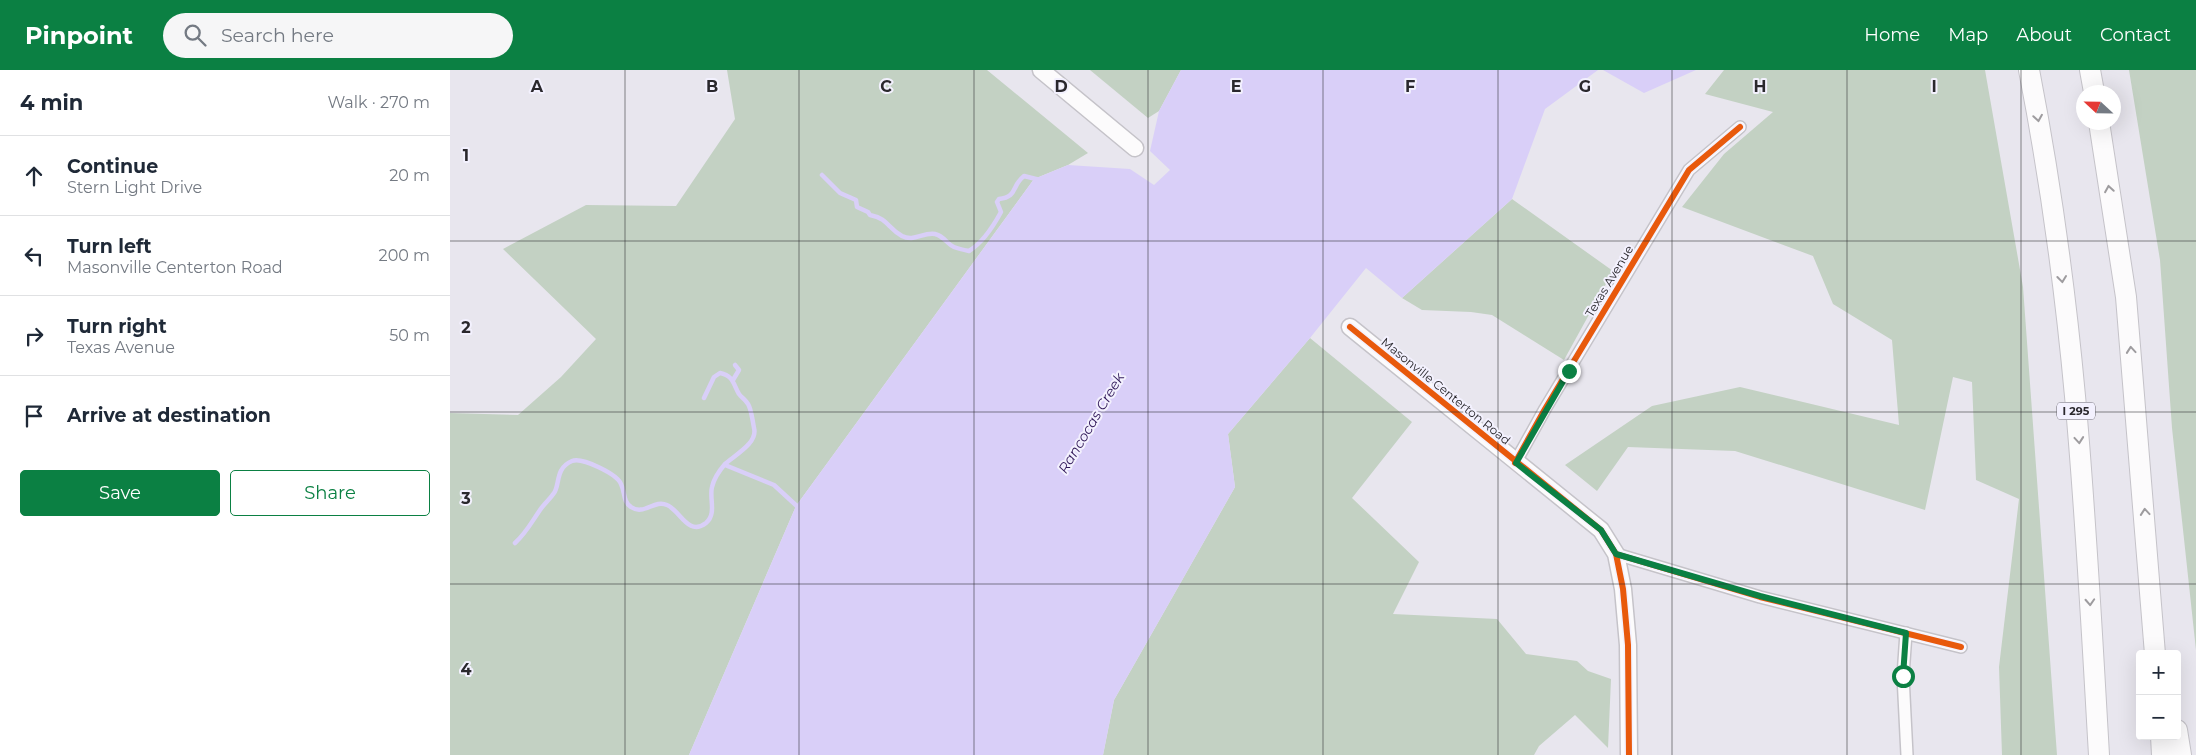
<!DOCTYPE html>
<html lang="en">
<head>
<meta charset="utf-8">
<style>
  body { margin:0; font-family:Montserrat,sans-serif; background:#f6f6f7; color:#1f2937 }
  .controls { position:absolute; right:15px; bottom:15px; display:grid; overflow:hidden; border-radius:5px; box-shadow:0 5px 20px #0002 }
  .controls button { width:45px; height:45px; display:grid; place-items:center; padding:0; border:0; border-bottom:1px solid #e0e1e3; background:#fff; color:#1f2937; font:25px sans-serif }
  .compass { position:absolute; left:1626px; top:15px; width:45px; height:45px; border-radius:50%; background:#fff; box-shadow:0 5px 20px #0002; rotate:292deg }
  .stop { position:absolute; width:15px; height:15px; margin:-11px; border:4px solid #0b8043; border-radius:50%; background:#fff }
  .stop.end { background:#0b8043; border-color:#fff; box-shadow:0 1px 5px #0008 }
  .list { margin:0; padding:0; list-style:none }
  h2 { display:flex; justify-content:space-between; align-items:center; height:65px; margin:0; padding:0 20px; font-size:21px }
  h2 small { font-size:16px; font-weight:400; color:#747a83 }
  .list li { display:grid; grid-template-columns:32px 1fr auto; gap:15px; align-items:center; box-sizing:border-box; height:80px; padding:0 20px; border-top:1px solid #e0e1e3 }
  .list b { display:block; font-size:19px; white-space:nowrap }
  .list p { margin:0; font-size:16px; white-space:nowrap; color:#747a83 }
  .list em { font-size:16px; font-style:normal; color:#747a83 }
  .actions { display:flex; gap:10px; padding:15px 20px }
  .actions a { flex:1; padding:11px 0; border:1px solid #0b8043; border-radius:5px; text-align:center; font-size:18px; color:#0b8043 }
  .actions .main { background:#0b8043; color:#fff }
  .icon { flex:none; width:28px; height:28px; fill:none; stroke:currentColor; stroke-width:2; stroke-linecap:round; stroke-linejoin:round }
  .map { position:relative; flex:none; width:1746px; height:685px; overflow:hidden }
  header { display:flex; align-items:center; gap:30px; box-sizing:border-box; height:70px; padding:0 25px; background:#0b8043; color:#fff }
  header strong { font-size:24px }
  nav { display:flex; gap:28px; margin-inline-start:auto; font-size:18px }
  .search { width:350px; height:45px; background:#f6f6f7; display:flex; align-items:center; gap:12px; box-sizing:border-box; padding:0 18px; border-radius:28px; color:#747a83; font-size:19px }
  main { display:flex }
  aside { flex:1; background:#fff }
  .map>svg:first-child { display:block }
  .green { fill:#c3d1c3 }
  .water { fill:#d9cff8 }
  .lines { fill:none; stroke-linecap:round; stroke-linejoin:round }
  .stream { stroke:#d9cff8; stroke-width:4.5 }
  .street-casing { stroke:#c5c3c9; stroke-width:14 }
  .secondary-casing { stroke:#c5c3c9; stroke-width:19 }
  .highway-casing { stroke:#c5c3c9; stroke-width:22 }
  .street { stroke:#fcfbfc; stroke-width:11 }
  .secondary { stroke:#fcfbfc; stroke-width:16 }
  .highway { stroke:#fcfbfc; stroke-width:20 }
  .cycleway-casing { stroke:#f3f1fe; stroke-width:9 }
  .cycleway { stroke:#e8590c; stroke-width:6 }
  .oneway { stroke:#9e9c9f }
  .route { stroke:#0b8043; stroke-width:6 }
  .grid { fill:none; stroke:#2a282d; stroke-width:1; stroke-opacity:0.55 }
  .labels { text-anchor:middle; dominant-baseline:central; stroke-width:4; stroke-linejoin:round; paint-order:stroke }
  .shield { fill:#f3f1fe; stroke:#66646c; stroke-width:1 }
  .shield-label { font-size:11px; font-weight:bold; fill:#2a282d }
  .street-label { font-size:12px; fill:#2a282d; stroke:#f3f1fe }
  .water-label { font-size:14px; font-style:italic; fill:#311959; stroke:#f3f1fe }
  .grid-label { font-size:16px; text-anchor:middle; font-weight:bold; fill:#2a282d; stroke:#f3f1fe; stroke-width:4; stroke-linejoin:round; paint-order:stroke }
</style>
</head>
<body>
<header>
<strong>Pinpoint</strong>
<div class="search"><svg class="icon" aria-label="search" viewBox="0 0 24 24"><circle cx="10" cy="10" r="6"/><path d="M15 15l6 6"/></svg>Search here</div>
<nav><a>Home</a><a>Map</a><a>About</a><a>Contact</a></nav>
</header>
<main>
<aside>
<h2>4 min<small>Walk · 270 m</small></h2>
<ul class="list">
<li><svg class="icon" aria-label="ahead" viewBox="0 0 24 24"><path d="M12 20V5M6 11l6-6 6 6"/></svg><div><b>Continue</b><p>Stern Light Drive</p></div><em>20 m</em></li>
<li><svg class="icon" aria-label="left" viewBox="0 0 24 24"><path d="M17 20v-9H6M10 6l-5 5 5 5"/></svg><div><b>Turn left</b><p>Masonville Centerton Road</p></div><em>200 m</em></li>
<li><svg class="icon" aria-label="right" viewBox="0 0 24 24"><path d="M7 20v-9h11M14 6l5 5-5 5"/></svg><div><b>Turn right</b><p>Texas Avenue</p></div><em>50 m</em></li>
<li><svg class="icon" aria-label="arrive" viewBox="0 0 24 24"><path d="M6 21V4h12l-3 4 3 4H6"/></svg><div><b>Arrive at destination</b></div></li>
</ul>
<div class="actions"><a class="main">Save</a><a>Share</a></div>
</aside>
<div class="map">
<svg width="1746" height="685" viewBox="0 0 1746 685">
  <rect width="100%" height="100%" fill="#e8e6ee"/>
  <!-- green -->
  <g class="green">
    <path d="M277,0h260l101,83 -20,12 -34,14 -238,327 -107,249h-239v-342l68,2 43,-38 35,-38 -93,-90 83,-44 90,1 59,-87z"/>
    <path d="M640,0h91l-22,41 -11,7z"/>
    <path d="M1274,0h261l38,217 34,468h-55l-3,-88 20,-168 -43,-19 -4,-98 -19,-5 -28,133 -190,-59 -107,-4 -31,44 -32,-26 87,-59 88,-19 159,38 -7,-85 -59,-36 -20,-48 -131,-49 42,-53 49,-42 -68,-18z"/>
    <path d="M1679,0h67v580l-24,-222 -12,-168z"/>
    <path d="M1062,129l101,72 -49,89 -72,-45 -21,-3 -49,-2 -20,-12z"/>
    <path d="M860,268l102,84 -60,76 67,64 -26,52 104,5 29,35 51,7 11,10 23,8 -3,69 -33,-33 -36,31 -5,9h-431l11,-55 121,-213 -7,-53z"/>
  </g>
  <!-- water -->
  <g class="water">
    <path d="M731,0h417l-53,39 -33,90 -110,99 -36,-30 -56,70 -82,96 7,53 -121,213 -11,55h-414l107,-249 238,-327 34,-14 62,4 24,16 16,-15 -20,-19 9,-40z"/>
    <path d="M1153,0h93l-52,23z"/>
  </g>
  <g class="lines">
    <!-- stream -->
    <g class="stream">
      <path d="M372,105l18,18 16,7 1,7 11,5 2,3c19,4 17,13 32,21 12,6 21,-4 33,-2 9,2 12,10 19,13 5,2 10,3 15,4 13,-8 25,-26 32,-39l-4,-10 2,-3c19,-2 12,-13 25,-23l16,4"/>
      <path d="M283,310l6,-10 -4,-5"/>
      <path d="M275,395l49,20 26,24"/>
      <path d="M65,473c11,-10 16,-20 25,-33 4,-6 10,-11 14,-17 6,-8 1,-25 18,-32 10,-4 45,13 49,23 4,8 2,18 10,23 13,9 23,-8 36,-2 13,5 21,32 39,18 11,-9 3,-25 6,-36 2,-9 7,-16 13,-23 10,-9 33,-21 29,-36 -1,-6 -3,-18 -5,-22 -2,-5 -7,-8 -10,-12 -6,-10 -5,-18 -19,-21l-6,4 -10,21"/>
    </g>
    <!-- street casing -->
    <g class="street-casing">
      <g id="street">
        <path d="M1065,393l30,-54 144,-239 51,-43"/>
        <path d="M1166,484l144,43 201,50"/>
        <path d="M1456,563l-3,43 4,79"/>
      </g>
    </g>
    <!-- secondary casing -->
    <g class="secondary-casing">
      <g id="secondary">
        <path d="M591,0l94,78"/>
        <path d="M900,257l251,203 15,24 7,35 5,56 1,110"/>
      </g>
    </g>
    <!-- highway casing -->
    <g class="highway-casing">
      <g id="highway">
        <path d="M1579,0c21,108 36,217 46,326 11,120 17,239 24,359"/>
        <path d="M1640,0l4,22"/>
        <path d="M1649,52l27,175 29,357"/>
        <path d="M1727,660l4,25"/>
        <path d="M1711,666l1,19"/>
      </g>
    </g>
    <!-- street -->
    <use href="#street" class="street"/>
    <!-- secondary -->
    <use href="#secondary" class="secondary"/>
    <!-- highway -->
    <use href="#highway" class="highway"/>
    <!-- cycleway casing -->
    <g class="cycleway-casing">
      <g id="cycleway">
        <path d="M900,257l251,203 15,24 7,35 5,56 1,110"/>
        <path d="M1065,393l30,-54 144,-239 51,-43"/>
        <path d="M1166,484l144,43 201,50"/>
      </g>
    </g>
    <!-- cycleway -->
    <use href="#cycleway" class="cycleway"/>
  </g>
  <!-- one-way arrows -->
  <defs><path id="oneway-chevron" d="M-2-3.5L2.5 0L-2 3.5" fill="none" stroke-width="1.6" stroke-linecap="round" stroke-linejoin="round" transform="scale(1.25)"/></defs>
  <g class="oneway">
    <use href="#oneway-chevron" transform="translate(1588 48) rotate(81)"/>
    <use href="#oneway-chevron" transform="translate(1659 119) rotate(-99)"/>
    <use href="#oneway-chevron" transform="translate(1612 209) rotate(83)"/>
    <use href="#oneway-chevron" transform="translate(1681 280) rotate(-95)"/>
    <use href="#oneway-chevron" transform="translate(1629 370) rotate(85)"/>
    <use href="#oneway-chevron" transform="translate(1695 442) rotate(-95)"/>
    <use href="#oneway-chevron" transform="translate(1640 532) rotate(87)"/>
  </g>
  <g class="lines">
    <!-- route -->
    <path class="route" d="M1119,301l-53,92 85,67 15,24 144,42 146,37 -3,43"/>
  </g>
  <!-- grid -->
  <path class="grid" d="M175,0v685M349,0v685M524,0v685M698,0v685M873,0v685M1048,0v685M1222,0v685M1397,0v685M1571,0v685M0,171h1746M0,342h1746M0,514h1746"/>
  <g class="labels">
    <!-- shield labels -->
    <rect class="shield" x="1607" y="332.5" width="38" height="17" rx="4"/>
    <g class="shield-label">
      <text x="1626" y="341">I 295</text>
    </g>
    <!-- street labels -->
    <g class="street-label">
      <text transform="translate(1159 211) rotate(-59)">Texas Avenue</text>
      <text transform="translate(996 321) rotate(39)">Masonville Centerton Road</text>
    </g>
    <!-- water labels -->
    <g class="water-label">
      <text transform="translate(641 353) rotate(-59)">Rancocas Creek</text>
    </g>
  </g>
  <g class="grid-label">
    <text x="87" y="22">A</text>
    <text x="262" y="22">B</text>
    <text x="436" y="22">C</text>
    <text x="611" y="22">D</text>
    <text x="786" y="22">E</text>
    <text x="960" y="22">F</text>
    <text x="1135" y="22">G</text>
    <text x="1310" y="22">H</text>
    <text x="1484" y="22">I</text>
    <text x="16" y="91">1</text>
    <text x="16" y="263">2</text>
    <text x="16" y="434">3</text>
    <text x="16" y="605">4</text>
  </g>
</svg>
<div class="controls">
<button>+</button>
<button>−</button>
</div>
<svg class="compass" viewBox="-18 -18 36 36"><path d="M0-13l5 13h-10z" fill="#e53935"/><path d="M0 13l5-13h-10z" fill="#747a83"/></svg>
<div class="stop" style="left:1453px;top:606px"></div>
<div class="stop end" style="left:1119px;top:301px"></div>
</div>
</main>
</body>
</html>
